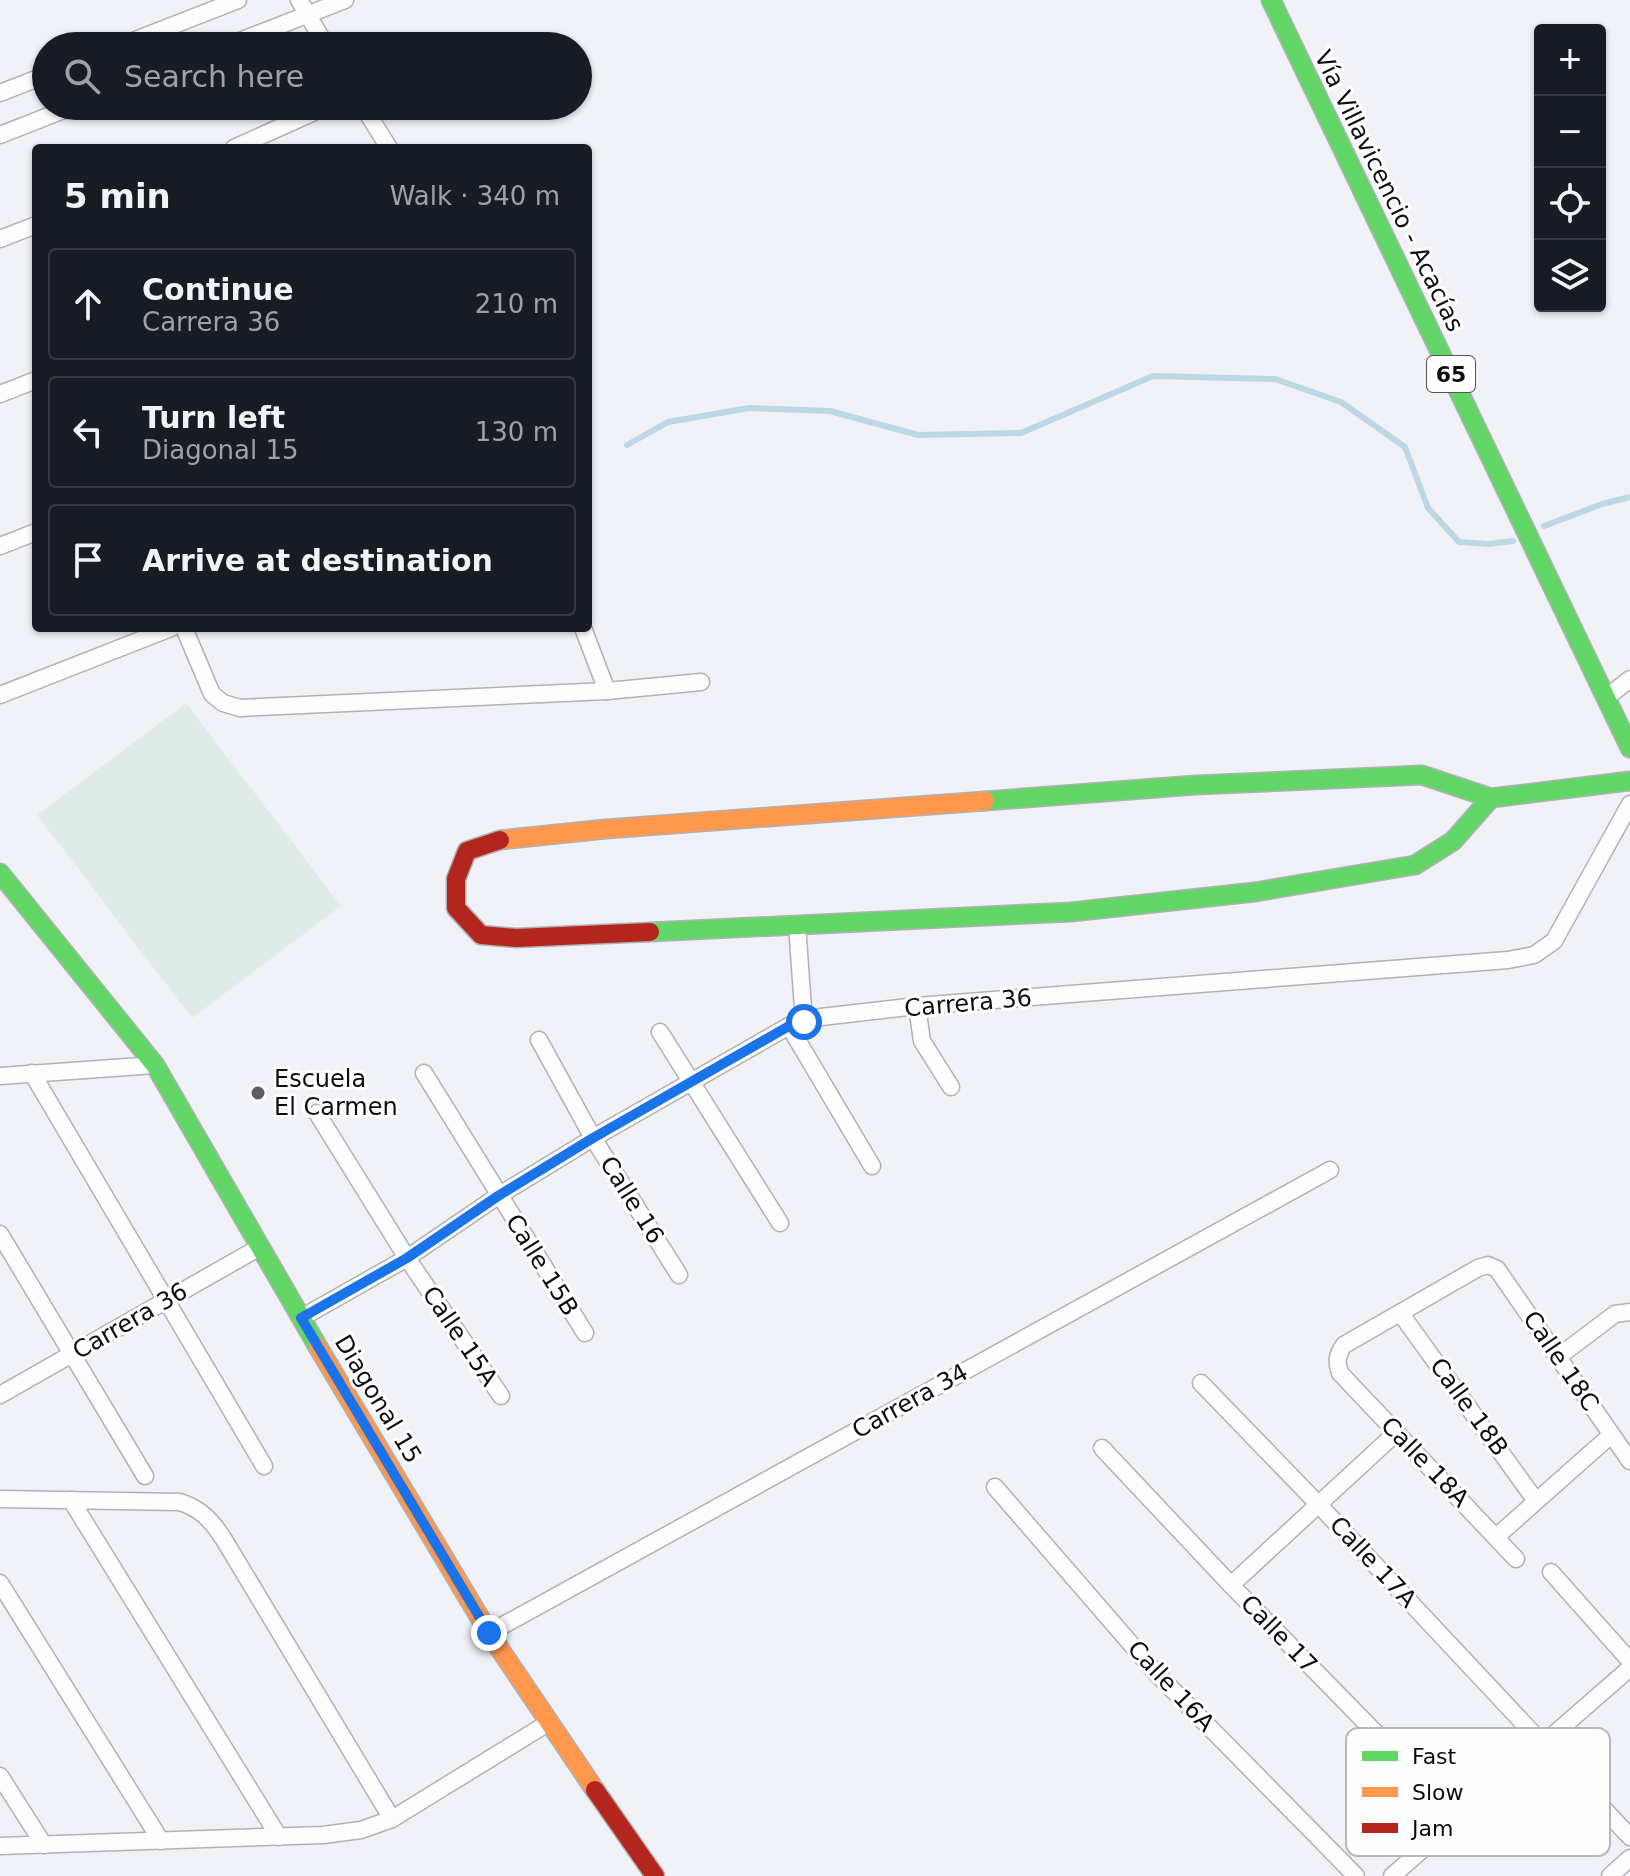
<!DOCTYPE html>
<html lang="en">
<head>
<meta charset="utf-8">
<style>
  body { margin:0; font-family:"DejaVu Sans",sans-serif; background:#20242c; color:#f1f3f6 }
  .controls { position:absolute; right:24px; top:24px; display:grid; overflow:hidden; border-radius:8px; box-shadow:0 2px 6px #0004 }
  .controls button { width:72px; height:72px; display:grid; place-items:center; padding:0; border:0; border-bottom:2px solid #363941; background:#171b24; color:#f1f3f6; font:40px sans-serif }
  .stop { position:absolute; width:24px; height:24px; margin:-18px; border:6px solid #1a73e8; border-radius:50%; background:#fff }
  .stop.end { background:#1a73e8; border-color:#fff; box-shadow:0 2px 8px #0008 }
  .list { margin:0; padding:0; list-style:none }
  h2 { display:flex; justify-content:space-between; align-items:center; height:104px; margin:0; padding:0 32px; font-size:34px }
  h2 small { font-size:26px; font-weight:400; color:#9ea1a6 }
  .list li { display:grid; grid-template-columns:52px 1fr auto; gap:24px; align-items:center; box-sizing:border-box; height:112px; margin:0 16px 16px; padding:0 16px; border:2px solid #363941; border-radius:8px }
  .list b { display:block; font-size:30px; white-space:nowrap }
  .list p { margin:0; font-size:26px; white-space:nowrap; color:#9ea1a6 }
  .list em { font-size:26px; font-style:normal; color:#9ea1a6 }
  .icon { flex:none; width:44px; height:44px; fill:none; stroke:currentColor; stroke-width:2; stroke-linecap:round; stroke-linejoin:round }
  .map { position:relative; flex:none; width:1630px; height:1876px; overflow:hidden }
  .search { position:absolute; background:#171b24; box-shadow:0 2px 6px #0004; left:32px; top:32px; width:560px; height:88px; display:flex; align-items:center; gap:20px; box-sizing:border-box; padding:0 28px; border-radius:44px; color:#9ea1a6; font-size:30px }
  .panel { position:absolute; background:#171b24; box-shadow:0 2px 6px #0004; left:32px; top:144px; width:560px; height:488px; border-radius:8px }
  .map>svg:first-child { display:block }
  .pitch { fill:#e0ece8 }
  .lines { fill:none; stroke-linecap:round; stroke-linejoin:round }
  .stream { stroke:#bed7e4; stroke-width:6 }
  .street-casing { stroke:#b0b1b5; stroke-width:19 }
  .fast-casing { stroke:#b0b1b5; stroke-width:21 }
  .slow-casing { stroke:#b0b1b5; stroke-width:21 }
  .jam-casing { stroke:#b0b1b5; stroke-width:21 }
  .street { stroke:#fdfdfe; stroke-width:16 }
  .fast { stroke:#63d668; stroke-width:18 }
  .slow { stroke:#ff974d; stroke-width:18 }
  .jam { stroke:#b3261e; stroke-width:18 }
  .route { stroke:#1a73e8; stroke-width:10 }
  .poi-dot { fill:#5c5d61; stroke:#fefefe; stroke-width:3 }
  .labels { text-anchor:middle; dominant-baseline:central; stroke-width:6; stroke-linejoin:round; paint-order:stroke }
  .shield { fill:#fefefe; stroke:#555557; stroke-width:2 }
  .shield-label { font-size:22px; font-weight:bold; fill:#0c0d10 }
  .street-label { font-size:24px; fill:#0c0d10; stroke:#fefefe }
  .poi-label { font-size:24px; fill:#0c0d10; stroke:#fefefe; text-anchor:start }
  .key { fill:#fefefe; stroke:#b5b6b7; stroke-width:2 }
  .key-label { font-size:22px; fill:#0c0d10 }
</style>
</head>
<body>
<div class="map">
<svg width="1630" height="1876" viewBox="0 0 1630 1876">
  <rect width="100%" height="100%" fill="#f0f2f7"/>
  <!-- pitch -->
  <path class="pitch" d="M186,703l155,203 -149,112 -155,-203z"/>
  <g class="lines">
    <!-- stream -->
    <g class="stream">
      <path d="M627,445l41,-23 81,-14 81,3 88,24 103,-2 132,-57 122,3 66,23 64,45 23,61 31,34 29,2 25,-3"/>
      <path d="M1544,526l58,-22 28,-7"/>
    </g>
    <!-- street casing -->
    <g class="street-casing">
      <g id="street">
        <path d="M299,0l27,46"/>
        <path d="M120,46l118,-46"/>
        <path d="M227,46l118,-46"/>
        <path d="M0,93l46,-18"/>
        <path d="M363,106l26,42"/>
        <path d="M0,135l74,-29"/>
        <path d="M234,148l78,-35"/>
        <path d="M0,239l36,-14"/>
        <path d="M0,394l36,-14"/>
        <path d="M0,546l36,-14"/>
        <path d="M184,628l28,66 11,9 17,5 367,-17 94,-9"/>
        <path d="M583,628l24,63"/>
        <path d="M0,695l171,-67"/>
        <path d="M1606,698l24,-19"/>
        <path d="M797,925l7,97"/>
        <path d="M917,1006l5,35 29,46"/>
        <path d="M789,1026l83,140"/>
        <path d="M660,1032l120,191"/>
        <path d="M539,1040l54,98 86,137"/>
        <path d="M32,1073l232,393"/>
        <path d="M424,1073l161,260"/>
        <path d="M0,1076l155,-11"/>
        <path d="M317,1113l90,145 94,138"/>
        <path d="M0,1234l145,242"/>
        <path d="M1401,1314l135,187"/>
        <path d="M301,1318l106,-60 91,-62 95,-58 196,-112 32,-9 96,-11 591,-46 26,-5 20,-14 76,-137"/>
        <path d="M1558,1357l57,-43 15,-2"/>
        <path d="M1201,1383l119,123 310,331"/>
        <path d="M0,1395l260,-148"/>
        <path d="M1102,1448l129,137 228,233"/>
        <path d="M995,1487l162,187 199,202"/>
        <path d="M0,1499l180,3c21,7 31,18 43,36l169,281"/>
        <path d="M71,1500l208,337"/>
        <path d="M1496,1537l115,-102"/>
        <path d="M1516,1559l-176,-186c-4,-12 -3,-18 4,-28l134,-77 10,-3 9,4 133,192"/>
        <path d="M1551,1572l79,89"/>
        <path d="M0,1583l161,258"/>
        <path d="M1231,1585l166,-153"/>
        <path d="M489,1633l841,-463"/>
        <path d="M0,1776l44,69"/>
        <path d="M0,1846l323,-11 38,-5 31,-11 156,-96"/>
        <path d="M1392,1876l238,-208"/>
        <path d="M1610,1876l20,-18"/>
      </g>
    </g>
    <!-- fast casing -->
    <g class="fast-casing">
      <g id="fast">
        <path d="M1271,0l359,748"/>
        <path d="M985,801l211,-16 226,-10 69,23 139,-17"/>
        <path d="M0,873l155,192 163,282"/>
        <path d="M650,932l421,-20 184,-20 160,-27 38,-24 38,-43"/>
      </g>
    </g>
    <!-- slow casing -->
    <g class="slow-casing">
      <g id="slow">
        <path d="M500,840l106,-11 379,-28"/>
        <path d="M318,1347l171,286 106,157"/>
      </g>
    </g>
    <!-- jam casing -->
    <g class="jam-casing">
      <g id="jam">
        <path d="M500,840l-33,11 -11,28v29l25,27 35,3 134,-6"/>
        <path d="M595,1790l60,86"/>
      </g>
    </g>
    <!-- street -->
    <use href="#street" class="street"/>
    <!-- fast -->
    <use href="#fast" class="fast"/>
    <!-- slow -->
    <use href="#slow" class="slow"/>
    <!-- jam -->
    <use href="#jam" class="jam"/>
  </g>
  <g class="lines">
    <!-- route -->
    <path class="route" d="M489,1633l-188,-315 106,-60 91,-62 95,-58 196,-112 15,-4"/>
  </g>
  <!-- markers -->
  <circle class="poi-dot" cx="258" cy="1093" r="8"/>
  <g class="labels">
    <!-- shield labels -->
    <rect class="shield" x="1427" y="356" width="48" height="36" rx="6"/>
    <g class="shield-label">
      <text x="1451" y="374">65</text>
    </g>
    <!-- street labels -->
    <g class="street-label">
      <text transform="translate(1389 191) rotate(64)">Vía Villavicencio - Acacías</text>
      <text transform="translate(968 1003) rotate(-5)">Carrera 36</text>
      <text transform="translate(632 1200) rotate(58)">Calle 16</text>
      <text transform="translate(542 1265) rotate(58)">Calle 15B</text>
      <text transform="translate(130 1321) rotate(-30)">Carrera 36</text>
      <text transform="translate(460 1336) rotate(56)">Calle 15A</text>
      <text transform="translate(1561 1361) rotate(56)">Calle 18C</text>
      <text transform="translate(378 1399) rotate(59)">Diagonal 15</text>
      <text transform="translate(910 1401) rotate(-29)">Carrera 34</text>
      <text transform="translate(1469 1407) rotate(54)">Calle 18B</text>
      <text transform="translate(1425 1462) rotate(46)">Calle 18A</text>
      <text transform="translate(1373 1562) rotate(47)">Calle 17A</text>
      <text transform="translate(1279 1634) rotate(46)">Calle 17</text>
      <text transform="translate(1171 1686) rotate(47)">Calle 16A</text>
    </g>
    <!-- poi labels -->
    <g class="poi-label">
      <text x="274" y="1079">Escuela<tspan x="274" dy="28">El Carmen</tspan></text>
    </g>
  </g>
  <!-- legend -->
  <rect x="1346" y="1728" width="264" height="128" rx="12" class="key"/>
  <rect x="1362" y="1751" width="36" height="10" fill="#63d668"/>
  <rect x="1362" y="1787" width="36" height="10" fill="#ff974d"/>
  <rect x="1362" y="1823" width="36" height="10" fill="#b3261e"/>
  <g class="key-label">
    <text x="1412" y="1764">Fast</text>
    <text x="1412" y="1800">Slow</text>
    <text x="1412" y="1836">Jam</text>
  </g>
</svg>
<div class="controls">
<button>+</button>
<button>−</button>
<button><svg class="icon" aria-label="locate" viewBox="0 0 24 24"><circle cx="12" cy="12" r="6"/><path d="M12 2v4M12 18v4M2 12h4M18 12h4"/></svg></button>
<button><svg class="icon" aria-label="layers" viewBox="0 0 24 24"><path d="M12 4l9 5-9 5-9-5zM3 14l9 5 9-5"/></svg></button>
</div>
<div class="stop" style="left:804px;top:1022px"></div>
<div class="stop end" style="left:489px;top:1633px"></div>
<div class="search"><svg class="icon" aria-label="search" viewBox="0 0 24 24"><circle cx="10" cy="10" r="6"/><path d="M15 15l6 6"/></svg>Search here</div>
<section class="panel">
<h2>5 min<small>Walk · 340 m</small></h2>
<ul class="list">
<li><svg class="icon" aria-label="ahead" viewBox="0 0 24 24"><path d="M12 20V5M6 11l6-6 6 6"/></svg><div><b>Continue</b><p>Carrera 36</p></div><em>210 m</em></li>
<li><svg class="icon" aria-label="left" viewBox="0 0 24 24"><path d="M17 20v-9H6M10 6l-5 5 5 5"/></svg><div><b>Turn left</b><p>Diagonal 15</p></div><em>130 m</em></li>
<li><svg class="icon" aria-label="arrive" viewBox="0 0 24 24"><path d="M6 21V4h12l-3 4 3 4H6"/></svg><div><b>Arrive at destination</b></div></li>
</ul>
</section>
</div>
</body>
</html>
